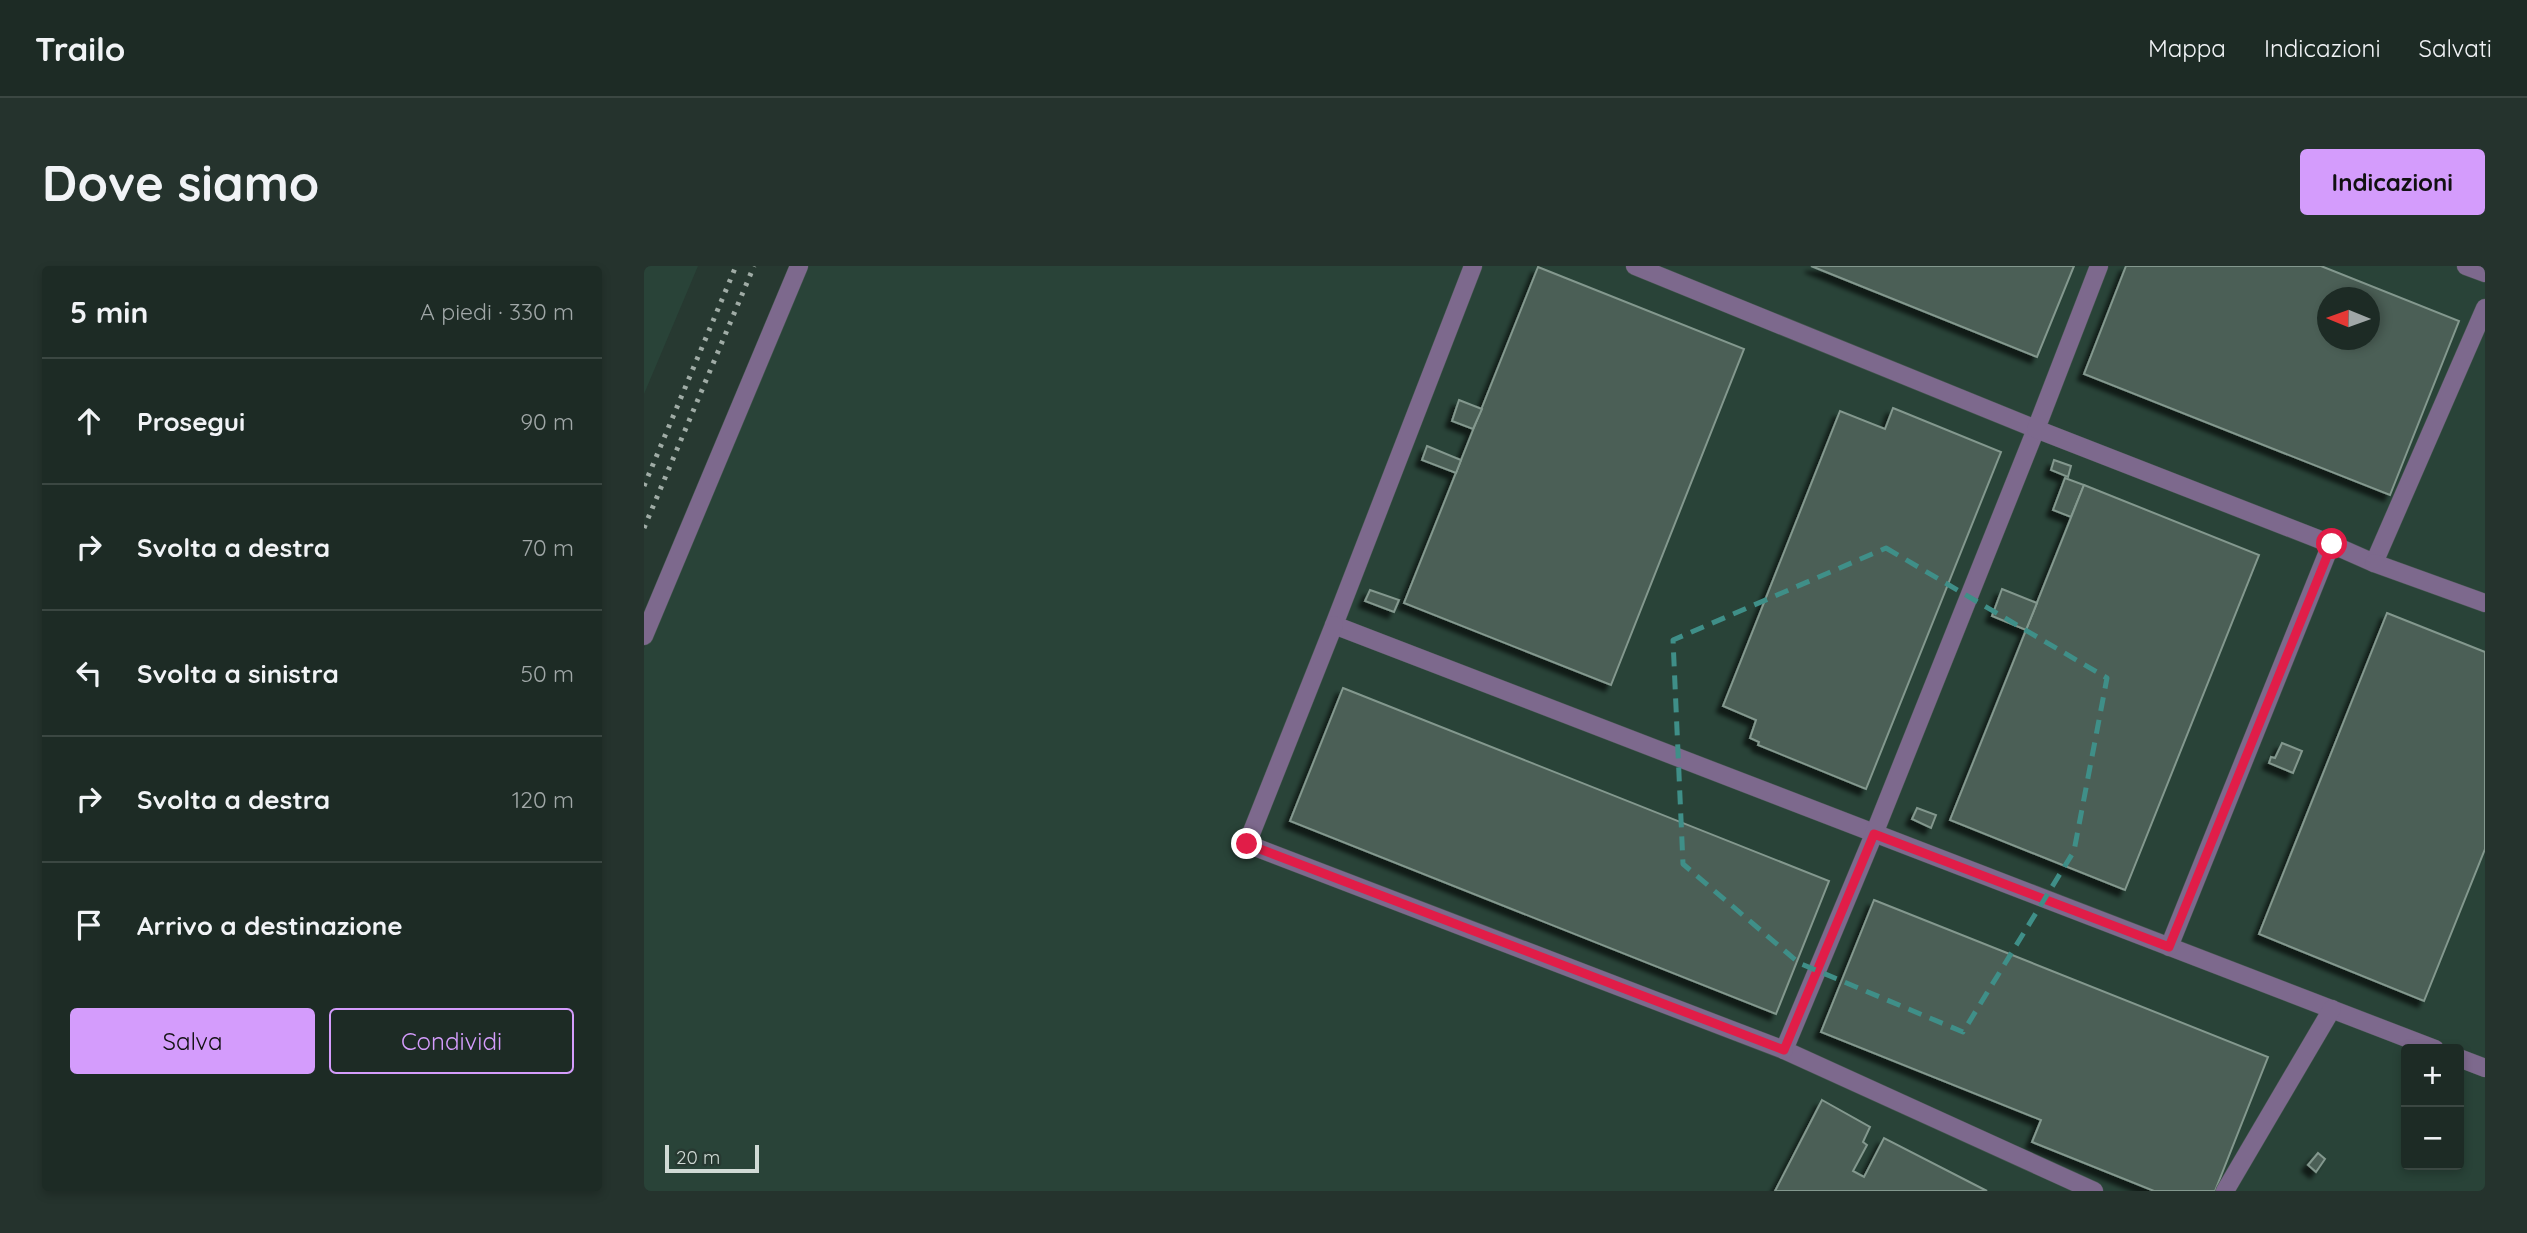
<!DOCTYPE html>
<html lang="it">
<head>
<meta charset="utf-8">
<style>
  body { margin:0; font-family:Quicksand,sans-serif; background:#25332d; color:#f1f3f6 }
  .controls { position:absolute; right:21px; bottom:21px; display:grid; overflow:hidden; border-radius:7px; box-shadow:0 4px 10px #0003 }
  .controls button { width:63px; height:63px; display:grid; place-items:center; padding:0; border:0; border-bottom:2px solid #3b4742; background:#1d2b25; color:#f1f3f6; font:35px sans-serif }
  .compass { position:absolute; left:1673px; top:21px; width:63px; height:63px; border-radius:50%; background:#1d2b25; box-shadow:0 4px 10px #0003; rotate:271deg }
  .scale { position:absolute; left:21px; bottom:18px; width:94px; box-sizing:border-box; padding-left:7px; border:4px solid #d0dad5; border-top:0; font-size:19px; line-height:24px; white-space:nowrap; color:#d0dad5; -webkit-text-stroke:5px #273931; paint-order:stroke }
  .stop { position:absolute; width:21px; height:21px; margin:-16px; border:5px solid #e11d48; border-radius:50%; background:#fff }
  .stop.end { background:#e11d48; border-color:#fff; box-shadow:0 2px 7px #0008 }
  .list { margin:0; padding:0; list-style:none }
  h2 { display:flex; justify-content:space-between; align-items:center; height:91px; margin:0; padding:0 28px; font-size:30px }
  h2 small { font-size:23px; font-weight:400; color:#a0a7a7 }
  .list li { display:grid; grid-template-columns:46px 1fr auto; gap:21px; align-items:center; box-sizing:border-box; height:126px; padding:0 28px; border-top:2px solid #3b4742 }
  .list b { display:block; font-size:26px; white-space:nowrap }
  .list em { font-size:23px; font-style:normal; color:#a0a7a7 }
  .actions { display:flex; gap:14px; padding:21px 28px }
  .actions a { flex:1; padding:16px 0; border:2px solid #d49cfc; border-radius:7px; text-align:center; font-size:24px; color:#d49cfc }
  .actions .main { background:#d49cfc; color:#111 }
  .icon { flex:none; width:38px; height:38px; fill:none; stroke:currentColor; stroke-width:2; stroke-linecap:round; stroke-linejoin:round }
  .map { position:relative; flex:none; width:1841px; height:925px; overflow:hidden; border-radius:7px }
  header { display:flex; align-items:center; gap:42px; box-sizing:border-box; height:98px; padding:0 35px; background:#1d2b25; border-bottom:2px solid #3b4742 }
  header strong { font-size:33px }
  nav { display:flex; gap:38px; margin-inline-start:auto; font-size:24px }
  .intro { display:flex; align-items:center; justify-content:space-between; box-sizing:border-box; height:168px; padding:0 42px }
  h1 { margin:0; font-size:49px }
  .button { padding:18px 32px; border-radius:7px; background:#d49cfc; color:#111; font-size:24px; font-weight:700 }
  main { display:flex; gap:42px; padding:0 42px }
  aside { flex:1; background:#1d2b25; border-radius:7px; box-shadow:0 4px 10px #0003 }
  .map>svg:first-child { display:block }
  .built { fill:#294338; fill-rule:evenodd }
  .building { fill:#4c5f56; stroke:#83988e; stroke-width:2; fill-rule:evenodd; filter:url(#shadow) }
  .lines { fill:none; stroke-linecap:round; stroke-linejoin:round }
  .minor-casing { stroke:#45564f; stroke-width:19 }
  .minor { stroke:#7d698d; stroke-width:18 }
  .rail { stroke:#a0aca6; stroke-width:5; stroke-dasharray:3.5 7; stroke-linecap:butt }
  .route { stroke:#e11d48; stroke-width:9 }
  .marked { fill:none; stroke:#3f8f88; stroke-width:5; stroke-dasharray:14 9; stroke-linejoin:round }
</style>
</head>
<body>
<header>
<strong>Trailo</strong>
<nav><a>Mappa</a><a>Indicazioni</a><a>Salvati</a></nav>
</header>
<div class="intro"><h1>Dove siamo</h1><a class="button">Indicazioni</a></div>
<main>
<aside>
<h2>5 min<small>A piedi · 330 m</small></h2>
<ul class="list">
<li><svg class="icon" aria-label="ahead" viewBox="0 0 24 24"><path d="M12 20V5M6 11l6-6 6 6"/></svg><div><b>Prosegui</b></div><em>90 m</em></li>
<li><svg class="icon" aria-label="right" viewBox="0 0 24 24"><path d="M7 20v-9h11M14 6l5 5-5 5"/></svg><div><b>Svolta a destra</b></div><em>70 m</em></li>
<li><svg class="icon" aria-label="left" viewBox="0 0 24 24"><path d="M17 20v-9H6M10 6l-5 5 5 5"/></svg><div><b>Svolta a sinistra</b></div><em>50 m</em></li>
<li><svg class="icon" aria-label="right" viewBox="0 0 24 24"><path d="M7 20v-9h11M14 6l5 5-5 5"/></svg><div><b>Svolta a destra</b></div><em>120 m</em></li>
<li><svg class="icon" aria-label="arrive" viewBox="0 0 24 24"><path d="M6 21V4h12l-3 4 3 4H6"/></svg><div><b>Arrivo a destinazione</b></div></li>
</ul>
<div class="actions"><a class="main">Salva</a><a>Condividi</a></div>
</aside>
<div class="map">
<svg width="1841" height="925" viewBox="0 0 1841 925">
  <defs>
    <filter id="shadow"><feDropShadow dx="-6" dy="6" stdDeviation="2" flood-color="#0009"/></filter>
  </defs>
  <rect width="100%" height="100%" fill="#273931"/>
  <!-- built -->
  <g class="built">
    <path d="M0,0h54l-54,128z"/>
    <path d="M163,0h1678v925h-1841v-543zM1684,32h42v42h-42zM1762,783h53v116h-53z"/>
  </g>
  <!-- building -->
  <g class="building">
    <path d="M1167,0h263l-37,91z"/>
    <path d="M1482,0h195l138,55 -69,174 -306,-121zM1684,32h42v42h-42z"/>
    <path d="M894,1l206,82 -133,336 -207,-82z"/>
    <path d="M815,134l23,9 -9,20 -21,-8z"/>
    <path d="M1249,142l108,44 -135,337 -108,-44 1,-3 -9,-4 6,-18 -33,-14 117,-295 45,18z"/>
    <path d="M783,180l34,14 -5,13 -34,-13z"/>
    <path d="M1410,194l17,6 -3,11 -17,-7z"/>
    <path d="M1421,212l19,7 -13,32 -18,-7z"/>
    <path d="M1440,219l175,70 -134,335 -175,-70z"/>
    <path d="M1358,323l35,14 -11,27 -34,-14z"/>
    <path d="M726,324l29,10 -5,12 -29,-11z"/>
    <path d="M1743,347l98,39v197l-61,152 -165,-67z"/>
    <path d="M699,422l486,193 -53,133 -486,-193z"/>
    <path d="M1638,477l20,8 -9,22 -24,-10 2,-6 4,1z"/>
    <path d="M1273,542l19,7 -5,13 -19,-9z"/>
    <path d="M1230,634l394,157 -53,134h-61l-122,-49 9,-22 -220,-88z"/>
    <path d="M1178,834l48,27 -7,15 4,3 -14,26 11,6 20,-39 103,53h-212z"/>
    <path d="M1674,887l7,6 -9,13 -8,-7z"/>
  </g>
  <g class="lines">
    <!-- minor casing -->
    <g class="minor-casing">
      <g id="minor">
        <path d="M829,0l-139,359 1101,424"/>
        <path d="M991,0l401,163 -162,405 -90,216 310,141"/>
        <path d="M1455,0l-63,163 295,115 43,19 111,-255"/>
        <path d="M1822,0l19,7"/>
        <path d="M1730,297l111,40"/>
        <path d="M690,359l-87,219 537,206"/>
        <path d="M0,370l155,-370"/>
        <path d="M1525,681l162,-403"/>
        <path d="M1815,792l26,10"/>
        <path d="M1581,925l107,-182"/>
      </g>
    </g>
    <!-- minor -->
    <use href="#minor" class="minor"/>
    <!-- rail -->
    <g class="rail">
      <path d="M0,220l92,-220"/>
      <path d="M0,262l110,-262"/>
    </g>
  </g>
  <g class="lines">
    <!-- route -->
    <path class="route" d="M603,578l537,206 90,-216 295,113 163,-403"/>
  </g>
  <!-- marked area -->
  <path class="marked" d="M1242,282l221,130 -33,173 -111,181 -164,-69 -116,-99 -10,-224z"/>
</svg>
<div class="controls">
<button>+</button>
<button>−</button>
</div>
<svg class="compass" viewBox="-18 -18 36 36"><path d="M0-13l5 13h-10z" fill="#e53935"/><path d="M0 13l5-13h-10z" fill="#a0a7a7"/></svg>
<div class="scale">20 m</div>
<div class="stop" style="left:1688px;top:278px"></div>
<div class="stop end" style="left:603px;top:578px"></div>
</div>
</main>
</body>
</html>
